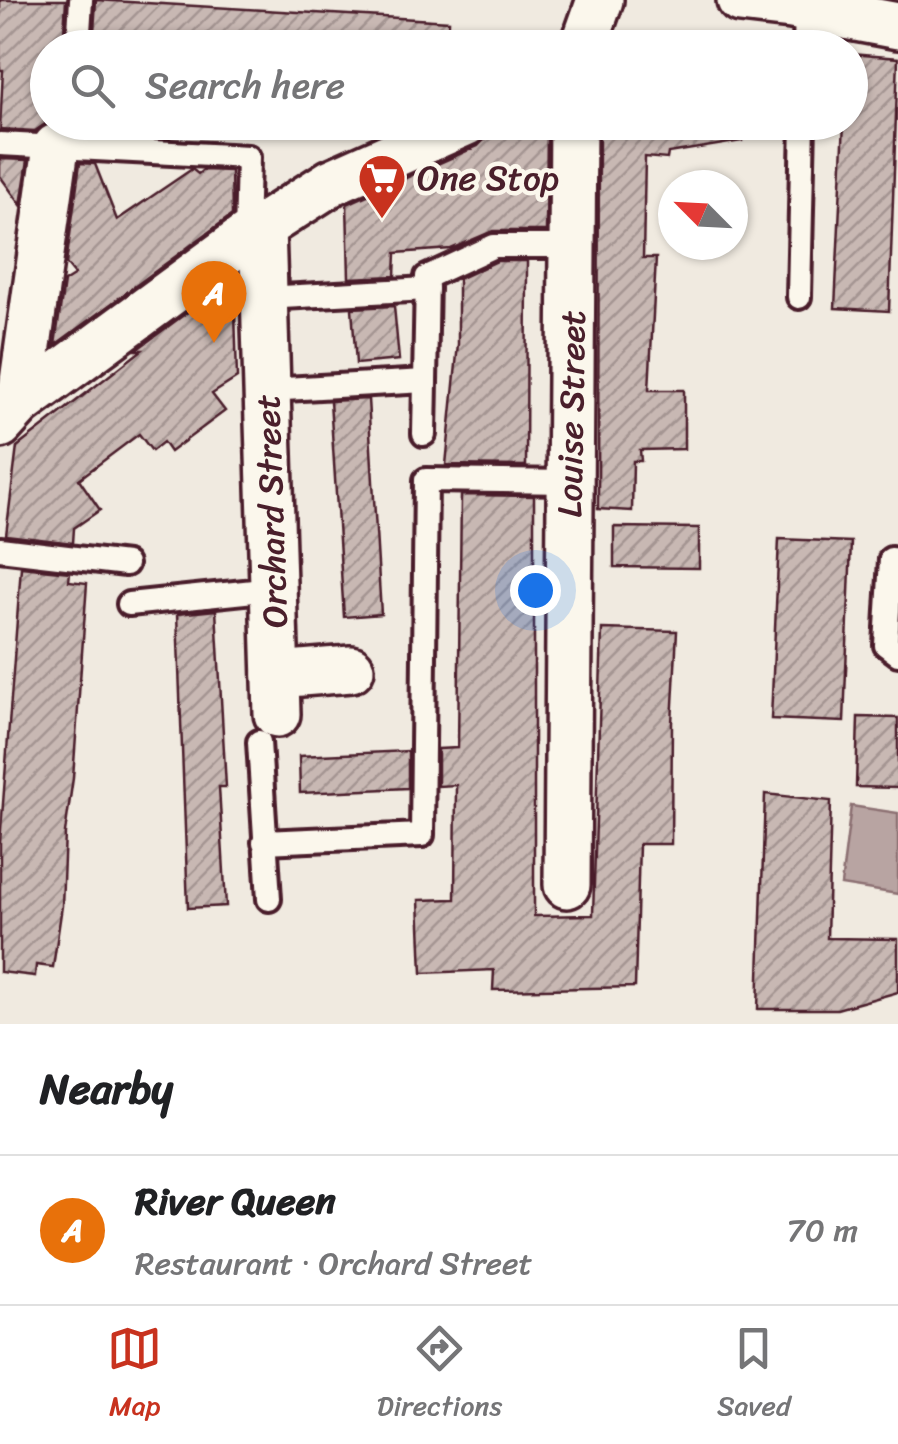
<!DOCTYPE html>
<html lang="en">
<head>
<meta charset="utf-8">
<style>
  body { margin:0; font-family:Sriracha,sans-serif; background:#f2f2f2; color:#202124 }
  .compass { position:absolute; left:658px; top:170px; width:90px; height:90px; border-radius:50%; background:#fff; box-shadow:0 2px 8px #0004; rotate:294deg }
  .you { position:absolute; left:535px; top:590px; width:35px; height:35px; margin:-25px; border:8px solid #fff; border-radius:50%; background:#1a73e8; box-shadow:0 0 0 15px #1a73e833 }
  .badge { display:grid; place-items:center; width:65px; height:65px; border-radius:50%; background:#c8321e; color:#fff; font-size:32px; font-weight:700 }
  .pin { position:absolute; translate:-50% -82px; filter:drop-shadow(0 2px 5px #0008) }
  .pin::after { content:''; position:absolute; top:52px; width:35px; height:30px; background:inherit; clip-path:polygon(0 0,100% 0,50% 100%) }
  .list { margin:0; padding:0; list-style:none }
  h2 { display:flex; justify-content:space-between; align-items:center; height:130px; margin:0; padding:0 40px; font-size:42px }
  h2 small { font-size:32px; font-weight:400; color:#757577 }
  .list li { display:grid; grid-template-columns:65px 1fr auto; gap:30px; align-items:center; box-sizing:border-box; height:150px; padding:0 40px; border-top:2px solid #e0e0e0 }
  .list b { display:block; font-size:38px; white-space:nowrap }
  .list p { margin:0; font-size:32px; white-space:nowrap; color:#757577 }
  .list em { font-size:32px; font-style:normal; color:#757577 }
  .icon { flex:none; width:55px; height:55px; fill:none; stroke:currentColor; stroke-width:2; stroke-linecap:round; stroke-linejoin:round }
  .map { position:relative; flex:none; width:898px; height:1024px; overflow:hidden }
  .search { position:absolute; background:#fff; box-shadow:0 2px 8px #0004; left:30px; right:30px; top:30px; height:110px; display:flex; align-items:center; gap:25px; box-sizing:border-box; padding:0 35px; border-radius:55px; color:#757577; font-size:38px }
  .sheet { height:280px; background:#fff }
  nav { display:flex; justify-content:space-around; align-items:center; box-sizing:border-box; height:140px; border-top:2px solid #e0e0e0; background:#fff; font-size:28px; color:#757577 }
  nav a { display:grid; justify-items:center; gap:5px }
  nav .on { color:#c8321e }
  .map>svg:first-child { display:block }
  .water { fill:#b8a4a2; stroke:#8c6f72; stroke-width:2.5 }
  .building { fill:url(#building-hatch); stroke:#4a1f2b; stroke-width:2.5 }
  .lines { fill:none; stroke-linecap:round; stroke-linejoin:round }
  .service-casing { stroke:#4a1f2b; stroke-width:30 }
  .minor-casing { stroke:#4a1f2b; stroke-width:52 }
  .service { stroke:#fbf7ec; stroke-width:22 }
  .minor { stroke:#fbf7ec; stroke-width:45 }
  .labels { text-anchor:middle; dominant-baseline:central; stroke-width:9; stroke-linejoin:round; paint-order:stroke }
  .poi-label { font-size:35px; fill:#4a1f2b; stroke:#fbf7ec; text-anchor:start }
  .street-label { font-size:35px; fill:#4a1f2b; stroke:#fbf7ec }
</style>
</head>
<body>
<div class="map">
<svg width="898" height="1024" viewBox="0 0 898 1024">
  <defs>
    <pattern id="building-hatch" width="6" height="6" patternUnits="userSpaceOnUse" patternTransform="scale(2.5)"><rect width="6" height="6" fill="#c8b8b3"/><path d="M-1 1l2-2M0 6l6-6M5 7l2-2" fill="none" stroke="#a49592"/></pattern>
  </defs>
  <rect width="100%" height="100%" fill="#f0eae0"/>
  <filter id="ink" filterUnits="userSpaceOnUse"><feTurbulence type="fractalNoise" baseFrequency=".01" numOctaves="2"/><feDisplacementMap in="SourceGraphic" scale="20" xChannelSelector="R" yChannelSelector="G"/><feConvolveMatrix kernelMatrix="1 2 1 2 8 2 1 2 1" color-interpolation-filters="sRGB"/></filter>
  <g filter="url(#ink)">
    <!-- water -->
    <path class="water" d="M851,806l47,7v81l-57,-9z"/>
    <!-- building -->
    <g class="building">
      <path d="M0,0h66l-3,48h-15v74l-13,9 -35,-2 3,-59h-3z"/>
      <path d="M96,0l353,21 -1,27h-355z"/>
      <path d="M850,54l48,4 -9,253 -54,-3 9,-186h6z"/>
      <path d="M511,122h13l-1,5 10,-5h14l-1,109h-53l-42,18 -55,4 -1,23 -46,2 -2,-74 131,-58 12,-13z"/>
      <path d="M599,122h142l1,19 -74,12 -1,6 -22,-2 -2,101h13l-7,132h35v59l-44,1 1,11h-8l-1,50 -34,-2z"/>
      <path d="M0,159l28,1 -7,45 -21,-29z"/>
      <path d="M80,163l15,1 22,56 75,-51 6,5 5,-4 28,1 1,44 -177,130 9,-63 11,-7 -9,-11z"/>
      <path d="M497,261h30l-1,205 -80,-1 12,-121v-65z"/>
      <path d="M234,278l3,100 -25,16 13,17 -55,41 -7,-10 -11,9 -13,-17 -60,45 21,31 -26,18 -1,15 -67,-8 11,-88 125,-97h-6z"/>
      <path d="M394,306l5,54 -43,4 -4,-56z"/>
      <path d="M368,399l13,215 -37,3 -14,-216z"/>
      <path d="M461,495l73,1v420l59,-1 9,-286 75,2 -5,92 -1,121h-32l-4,143 -142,3 1,-20 -72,3 -3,-73 36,-1 1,-114 -18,1v-37l20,-1z"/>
      <path d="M614,527l85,1v40l-85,-1z"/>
      <path d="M779,539l72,3 -7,180 -73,-3z"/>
      <path d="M21,567l49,5 -1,9 18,2 -14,195 -8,55 -3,73 -9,61 -17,-2 -1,11 -35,-4v-129z"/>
      <path d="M216,610l10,177h-7l7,119 -38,2 -11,-294z"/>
      <path d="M858,717l40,1v70l-42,-1z"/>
      <path d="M408,751v37l-108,5 -1,-37z"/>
      <path d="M765,794l66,7 -4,137 71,1v53l-61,17h-79z"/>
    </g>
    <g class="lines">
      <!-- service casing -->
      <g class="service-casing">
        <g id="service">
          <path d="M78,48l3,-48"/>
          <path d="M805,48l1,-39"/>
          <path d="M0,144l248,13 -2,80"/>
          <path d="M71,148l1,-26"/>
          <path d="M799,297l4,-175"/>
          <path d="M264,298l163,-9"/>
          <path d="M267,390l158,-9"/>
          <path d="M424,434l3,-157 67,-31h78"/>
          <path d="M0,549l126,15"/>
          <path d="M891,559l-5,86 12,9"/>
          <path d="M129,604l144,-15"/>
          <path d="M259,742l10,157"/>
          <path d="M264,842l158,-7 4,-355 144,2"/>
        </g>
      </g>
      <!-- minor casing -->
      <g class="minor-casing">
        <g id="minor">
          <path d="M740,0l51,6 107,20"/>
          <path d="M583,48l17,-48"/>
          <path d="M262,227l15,487"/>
          <path d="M20,403l36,-256"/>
          <path d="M0,425l20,-22 226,-166 86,-55 135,-60"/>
          <path d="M276,675l75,-6"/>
          <path d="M567,885l6,-763"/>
        </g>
      </g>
      <!-- service -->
      <use href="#service" class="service"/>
      <!-- minor -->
      <use href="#minor" class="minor"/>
    </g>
  </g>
  <!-- icons -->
  <defs>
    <g id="supermarket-pin" transform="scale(2.5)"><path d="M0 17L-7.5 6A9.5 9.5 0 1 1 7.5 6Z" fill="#c8321e" stroke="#fbf7ec"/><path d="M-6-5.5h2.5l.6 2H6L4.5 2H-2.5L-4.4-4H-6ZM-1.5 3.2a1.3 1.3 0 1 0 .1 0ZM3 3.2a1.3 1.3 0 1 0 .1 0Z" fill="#fff"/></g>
  </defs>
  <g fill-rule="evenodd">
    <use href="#supermarket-pin" x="382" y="178"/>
  </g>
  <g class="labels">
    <!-- poi labels -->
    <g class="poi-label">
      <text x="417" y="178">One Stop</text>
    </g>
    <!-- street labels -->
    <g class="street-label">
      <text transform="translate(571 414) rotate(-89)">Louise Street</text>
      <text transform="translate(271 511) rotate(-92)">Orchard Street</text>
    </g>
  </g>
</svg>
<svg class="compass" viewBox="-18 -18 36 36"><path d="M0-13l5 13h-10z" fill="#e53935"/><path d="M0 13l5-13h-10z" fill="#757577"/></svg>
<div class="you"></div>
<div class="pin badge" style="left:214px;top:343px;background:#e8710a">A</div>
<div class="search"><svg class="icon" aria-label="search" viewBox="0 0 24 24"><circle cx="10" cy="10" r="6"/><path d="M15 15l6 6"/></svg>Search here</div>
</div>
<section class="sheet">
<h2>Nearby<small></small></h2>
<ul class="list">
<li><span class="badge" style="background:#e8710a">A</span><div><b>River Queen</b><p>Restaurant · Orchard Street</p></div><em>70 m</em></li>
</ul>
</section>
<nav>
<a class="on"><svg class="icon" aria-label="map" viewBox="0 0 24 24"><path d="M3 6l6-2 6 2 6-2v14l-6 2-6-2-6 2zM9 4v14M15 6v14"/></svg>Map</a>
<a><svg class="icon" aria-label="directions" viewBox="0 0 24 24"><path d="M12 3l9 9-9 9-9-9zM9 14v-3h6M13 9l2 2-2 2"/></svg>Directions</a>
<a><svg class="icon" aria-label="saved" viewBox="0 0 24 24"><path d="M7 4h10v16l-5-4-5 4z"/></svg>Saved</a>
</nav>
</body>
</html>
